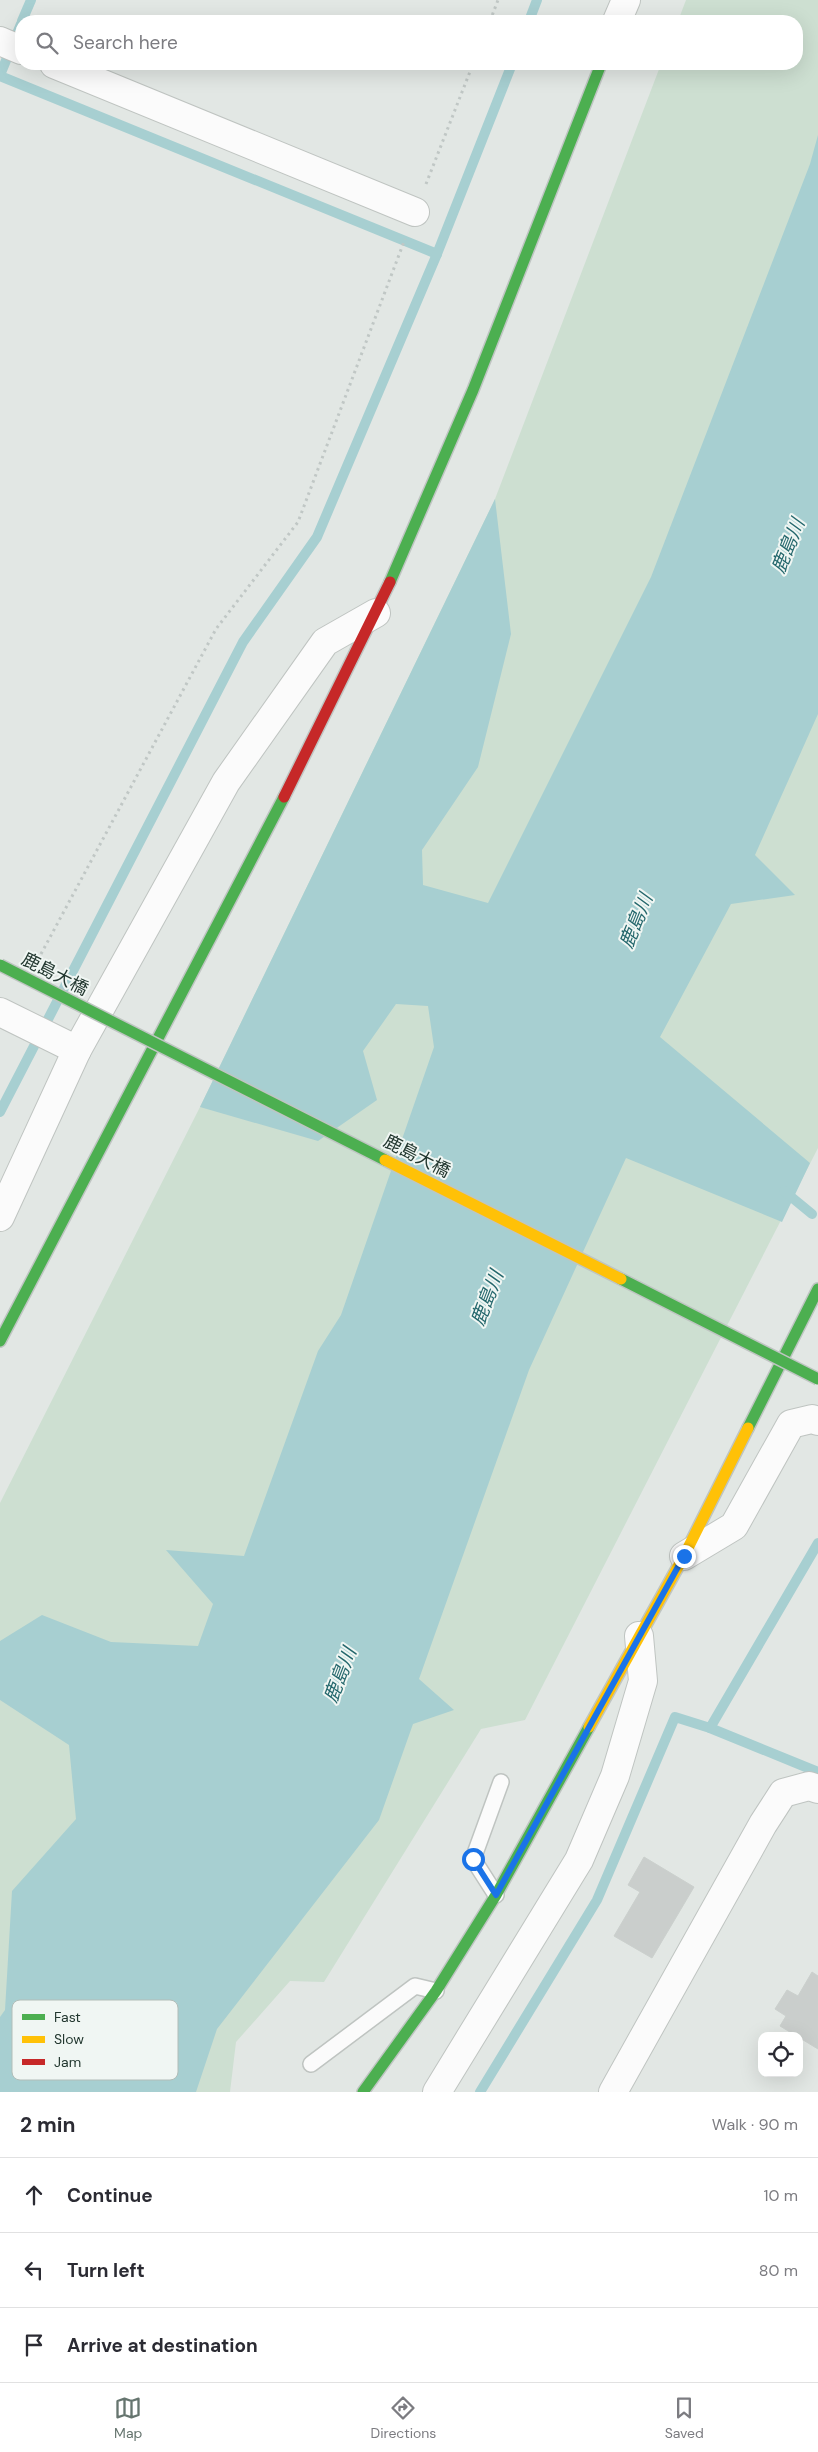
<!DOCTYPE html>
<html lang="en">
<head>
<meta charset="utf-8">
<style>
  body { margin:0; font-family:"DM Sans","Noto Sans JP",sans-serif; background:#f2f2f3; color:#2b2b33 }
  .controls { position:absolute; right:15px; bottom:15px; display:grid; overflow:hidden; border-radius:10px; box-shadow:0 5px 20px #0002 }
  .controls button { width:45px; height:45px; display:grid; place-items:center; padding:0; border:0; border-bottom:1px solid #e1e1e2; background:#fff; color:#2b2b33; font:25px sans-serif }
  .stop { position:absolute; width:15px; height:15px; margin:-11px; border:4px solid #1a73e8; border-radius:50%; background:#fff }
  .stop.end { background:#1a73e8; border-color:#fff; box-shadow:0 1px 5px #0008 }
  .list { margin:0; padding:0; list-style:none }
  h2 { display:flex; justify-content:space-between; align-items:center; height:65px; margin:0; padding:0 20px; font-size:21px }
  h2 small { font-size:16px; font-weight:400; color:#7c7c81 }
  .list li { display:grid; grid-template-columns:32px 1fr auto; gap:15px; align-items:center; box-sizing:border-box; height:75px; padding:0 20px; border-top:1px solid #e1e1e2 }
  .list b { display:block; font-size:19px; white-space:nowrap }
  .list em { font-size:16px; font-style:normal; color:#7c7c81 }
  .icon { flex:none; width:28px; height:28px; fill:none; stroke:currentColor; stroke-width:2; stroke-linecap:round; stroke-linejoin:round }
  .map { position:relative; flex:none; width:818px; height:2092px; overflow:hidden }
  .search { position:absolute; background:#fff; box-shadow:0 5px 20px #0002; left:15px; right:15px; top:15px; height:55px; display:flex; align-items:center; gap:12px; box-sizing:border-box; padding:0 18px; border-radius:20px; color:#7c7c81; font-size:19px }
  .sheet { height:290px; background:#fff }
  nav { display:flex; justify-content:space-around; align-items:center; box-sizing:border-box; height:70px; border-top:1px solid #e1e1e2; background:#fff; font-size:14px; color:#7c7c81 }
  nav a { display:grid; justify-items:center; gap:2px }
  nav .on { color:#66756f }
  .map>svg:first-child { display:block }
  .green { fill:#cddfd1 }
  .water { fill:#a7cfd1 }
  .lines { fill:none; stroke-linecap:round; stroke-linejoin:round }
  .stream { stroke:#a7cfd1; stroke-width:10 }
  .building { fill:#cacecc; stroke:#cbd0cd }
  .lane-casing { stroke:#bfc4c1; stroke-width:18 }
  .street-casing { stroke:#bfc4c1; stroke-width:30 }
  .fast-casing { stroke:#bfc5c2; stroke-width:14 }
  .slow-casing { stroke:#bfc5c2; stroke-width:14 }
  .jam-casing { stroke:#bfc5c2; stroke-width:14 }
  .path { stroke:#c0c7c5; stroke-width:3; stroke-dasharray:2.5 4; stroke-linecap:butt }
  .lane { stroke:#fbfbfb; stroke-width:15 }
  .street { stroke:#fbfbfb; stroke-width:28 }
  .fast { stroke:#4caf50; stroke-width:11 }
  .slow { stroke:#ffc107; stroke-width:11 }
  .jam { stroke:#c62828; stroke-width:11 }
  .fast-bridge-casing { stroke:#bfc5c2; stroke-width:14; stroke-linecap:butt }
  .slow-bridge-casing { stroke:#bfc5c2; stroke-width:14; stroke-linecap:butt }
  .fast-bridge { stroke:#4caf50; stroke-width:11 }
  .slow-bridge { stroke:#ffc107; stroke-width:11 }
  .route { stroke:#1a73e8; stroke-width:6 }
  .labels { text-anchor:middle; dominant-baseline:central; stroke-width:4; stroke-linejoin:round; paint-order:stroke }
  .street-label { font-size:18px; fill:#233830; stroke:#f0f6f3 }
  .water-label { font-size:19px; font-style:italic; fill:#24676c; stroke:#f0f6f3 }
  .key { fill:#f0f6f3; stroke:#b2bdb8; stroke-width:1 }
  .key-label { font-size:14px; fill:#233830 }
</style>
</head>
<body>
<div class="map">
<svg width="818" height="2092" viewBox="0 0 818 2092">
  <rect width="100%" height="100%" fill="#e2e7e4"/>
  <!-- green -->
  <g class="green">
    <path d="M686,0h132v348l-818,1744v-589l200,-396 295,-608 166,-435h136v-43h-119z"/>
    <path d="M818,576v572l-293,572 -44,9 -157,253 -34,-1 -54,61 -6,50h-75z"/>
  </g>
  <!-- water -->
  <path class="water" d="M818,135v579l-63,141 40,40 -64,9 -71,133 150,126 -28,59 -156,-64 -97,212 -110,309 35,31 -41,14 -34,96 -162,209 -21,63h-196v-75l5,-7 7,-119 64,-72 -7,-74 -69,-45v-59l42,-26 69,27 87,4 15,-42 -47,-54 78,6 74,-205 23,-36 93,-268 -6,-41 -32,-2 -33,47 14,49 -59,41 -118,-34 295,-608 16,135 -33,133 -56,83 1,35 65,18 163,-326 159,-413z"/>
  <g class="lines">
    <!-- stream -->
    <g class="stream">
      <path d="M22,21l9,-21"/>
      <path d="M529,21l8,-21"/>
      <path d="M0,75l21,-51"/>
      <path d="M0,76l437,178"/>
      <path d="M0,1112l243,-470 74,-105 120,-283 75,-190"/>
      <path d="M784,1191l28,23"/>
      <path d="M710,1728l108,44"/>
      <path d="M480,2092l117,-192 78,-183 35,11 108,-185"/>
    </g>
  </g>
  <!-- building -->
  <g class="building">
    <path d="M644,1857l50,30 -42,71 -38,-22 26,-44 -12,-7z"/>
    <path d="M812,1972l6,4v73l-38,-23 6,-10 -11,-7 12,-19 11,6z"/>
  </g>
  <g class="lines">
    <!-- lane casing -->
    <g class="lane-casing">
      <g id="lane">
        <path d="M496,1895l-23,-36 28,-77"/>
        <path d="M311,2064l104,-78 21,5"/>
      </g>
    </g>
    <!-- street casing -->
    <g class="street-casing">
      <g id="street">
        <path d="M617,21l9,-21"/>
        <path d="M0,41l21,9"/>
        <path d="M54,64l361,148"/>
        <path d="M0,1012l77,38"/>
        <path d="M0,1217l77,-167 149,-268 99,-140 51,-29"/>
        <path d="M684,1556l50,-30 57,-102 21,-5 6,2"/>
        <path d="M437,2092l142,-232 36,-84 28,-95 -4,-45"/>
        <path d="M613,2092l150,-268 20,-31 26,-7 9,3"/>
      </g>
    </g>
    <!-- fast casing -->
    <g class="fast-casing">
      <g id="fast">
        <path d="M390,582l83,-192 128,-326"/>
        <path d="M0,1341l284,-544"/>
        <path d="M748,1428l70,-139"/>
        <path d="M363,2092l73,-101 60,-96 93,-168"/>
      </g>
    </g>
    <!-- slow casing -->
    <g class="slow-casing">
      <path id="slow" d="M589,1727l95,-171 64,-128"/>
    </g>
    <!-- jam casing -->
    <g class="jam-casing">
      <path id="jam" d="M284,797l106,-215"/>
    </g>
    <!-- path -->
    <g class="path">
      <path d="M490,21l8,-21"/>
      <path d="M426,184l47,-120"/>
      <path d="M41,954l175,-325 82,-107 107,-283"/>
    </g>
    <!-- lane -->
    <use href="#lane" class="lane"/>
    <!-- street -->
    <use href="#street" class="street"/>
    <!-- fast -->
    <use href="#fast" class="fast"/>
    <!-- slow -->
    <use href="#slow" class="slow"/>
    <!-- jam -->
    <use href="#jam" class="jam"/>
    <!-- fast-bridge casing -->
    <g class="fast-bridge-casing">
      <g id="fast-bridge">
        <path d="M0,965l385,195"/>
        <path d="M621,1279l197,100"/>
      </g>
    </g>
    <!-- slow-bridge casing -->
    <g class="slow-bridge-casing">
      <path id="slow-bridge" d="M385,1160l236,119"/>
    </g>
    <!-- fast-bridge -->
    <use href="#fast-bridge" class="fast-bridge"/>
    <!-- slow-bridge -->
    <use href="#slow-bridge" class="slow-bridge"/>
  </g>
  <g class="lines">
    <!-- route -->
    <path class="route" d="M473,1859l23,36 188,-339"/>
  </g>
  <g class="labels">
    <!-- street labels -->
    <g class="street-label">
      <text transform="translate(55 974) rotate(27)">鹿島大橋</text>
      <text transform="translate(417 1156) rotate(27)">鹿島大橋</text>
    </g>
    <!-- water labels -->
    <g class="water-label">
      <text transform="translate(788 546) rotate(-68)">鹿島川</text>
      <text transform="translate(636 921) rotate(-68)">鹿島川</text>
      <text transform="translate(487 1298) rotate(-69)">鹿島川</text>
      <text transform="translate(340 1675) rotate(-69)">鹿島川</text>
    </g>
  </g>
  <!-- legend -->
  <rect x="12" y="2000" width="166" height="80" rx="8" class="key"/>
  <rect x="22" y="2014" width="23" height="6" fill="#4caf50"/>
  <rect x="22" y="2036" width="23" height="7" fill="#ffc107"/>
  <rect x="22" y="2059" width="23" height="6" fill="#c62828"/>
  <g class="key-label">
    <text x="54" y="2022">Fast</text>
    <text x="54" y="2044">Slow</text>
    <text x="54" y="2067">Jam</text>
  </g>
</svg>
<div class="controls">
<button><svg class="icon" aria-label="locate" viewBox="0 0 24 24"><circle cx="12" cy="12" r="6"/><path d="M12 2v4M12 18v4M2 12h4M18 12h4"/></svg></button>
</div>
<div class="stop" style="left:473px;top:1859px"></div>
<div class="stop end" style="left:684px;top:1556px"></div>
<div class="search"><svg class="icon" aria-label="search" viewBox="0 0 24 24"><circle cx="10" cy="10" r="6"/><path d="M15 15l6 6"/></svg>Search here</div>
</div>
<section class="sheet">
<h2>2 min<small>Walk · 90 m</small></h2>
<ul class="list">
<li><svg class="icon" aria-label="ahead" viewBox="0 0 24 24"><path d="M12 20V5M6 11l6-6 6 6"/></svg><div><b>Continue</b></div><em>10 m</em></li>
<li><svg class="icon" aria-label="left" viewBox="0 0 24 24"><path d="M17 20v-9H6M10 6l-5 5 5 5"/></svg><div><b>Turn left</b></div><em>80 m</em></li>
<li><svg class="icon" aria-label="arrive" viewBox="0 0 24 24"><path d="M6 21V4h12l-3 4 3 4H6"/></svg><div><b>Arrive at destination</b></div></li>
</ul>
</section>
<nav>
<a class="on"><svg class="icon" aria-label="map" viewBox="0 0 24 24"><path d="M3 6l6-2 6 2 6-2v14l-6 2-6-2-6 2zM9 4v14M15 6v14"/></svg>Map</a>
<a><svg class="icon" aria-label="directions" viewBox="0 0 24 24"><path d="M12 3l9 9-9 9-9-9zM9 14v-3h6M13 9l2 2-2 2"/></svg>Directions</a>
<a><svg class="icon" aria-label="saved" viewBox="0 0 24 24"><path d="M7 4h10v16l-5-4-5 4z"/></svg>Saved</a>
</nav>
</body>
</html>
